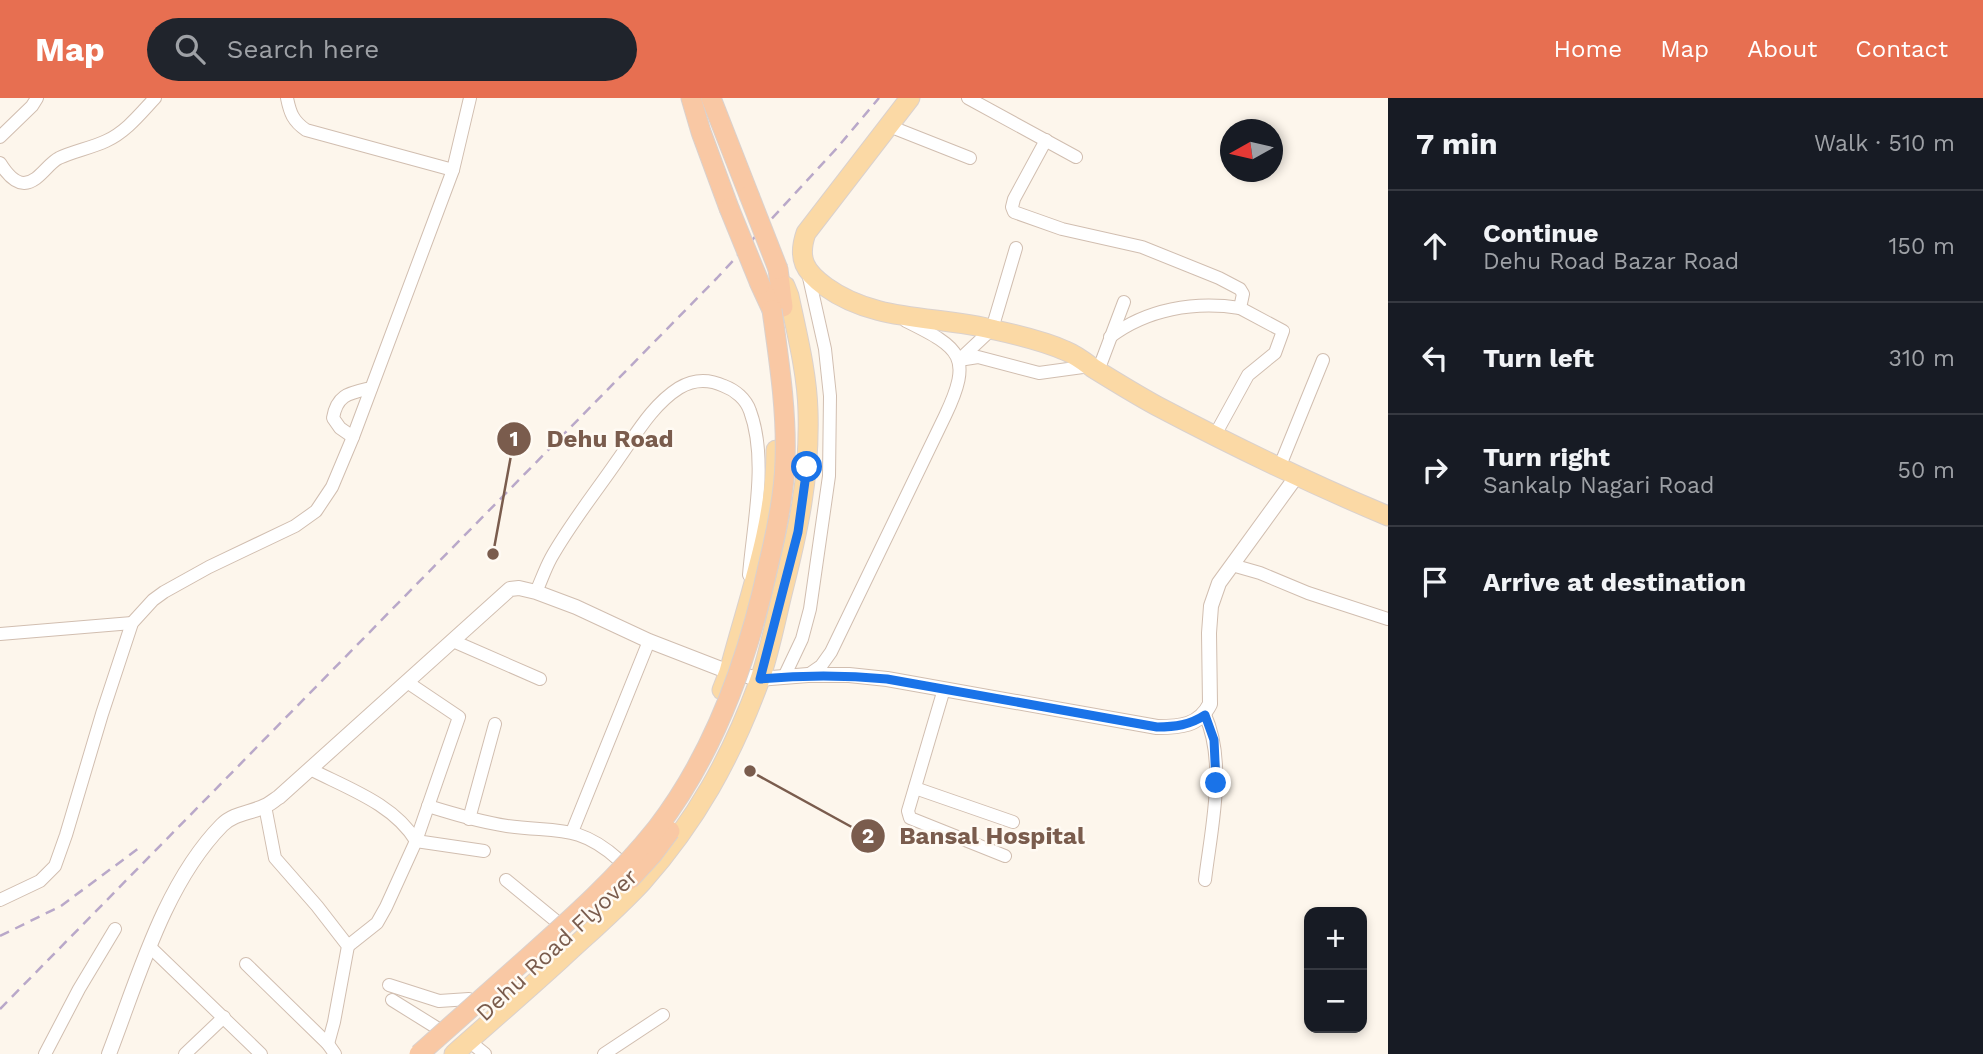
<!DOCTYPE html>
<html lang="en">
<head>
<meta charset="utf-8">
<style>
  body { margin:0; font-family:"Work Sans",sans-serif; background:#20242c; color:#f1f3f6 }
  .controls { position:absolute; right:21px; bottom:21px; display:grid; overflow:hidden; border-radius:14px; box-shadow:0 4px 10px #0003 }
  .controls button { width:63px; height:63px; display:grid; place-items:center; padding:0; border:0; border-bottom:2px solid #363941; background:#171b24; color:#f1f3f6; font:35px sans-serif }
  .compass { position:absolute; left:1220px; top:21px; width:63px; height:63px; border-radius:50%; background:#171b24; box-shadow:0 4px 10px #0003; rotate:262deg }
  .stop { position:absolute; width:21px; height:21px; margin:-16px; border:5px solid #1a73e8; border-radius:50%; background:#fff }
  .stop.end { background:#1a73e8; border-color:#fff; box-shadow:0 2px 7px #0008 }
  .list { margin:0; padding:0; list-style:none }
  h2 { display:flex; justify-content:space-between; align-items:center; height:91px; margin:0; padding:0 28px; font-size:30px }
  h2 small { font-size:23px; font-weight:400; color:#9ea1a6 }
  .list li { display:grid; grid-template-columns:46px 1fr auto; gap:21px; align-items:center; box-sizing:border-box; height:112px; padding:0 28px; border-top:2px solid #363941 }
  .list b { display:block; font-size:26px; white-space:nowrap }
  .list p { margin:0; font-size:23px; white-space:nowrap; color:#9ea1a6 }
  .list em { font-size:23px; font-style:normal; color:#9ea1a6 }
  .icon { flex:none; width:38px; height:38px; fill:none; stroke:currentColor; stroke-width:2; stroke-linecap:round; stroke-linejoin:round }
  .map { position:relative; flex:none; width:1388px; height:956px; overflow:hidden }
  header { display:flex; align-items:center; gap:42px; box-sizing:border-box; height:98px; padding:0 35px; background:#e76f51; color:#fff }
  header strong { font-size:33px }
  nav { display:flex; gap:38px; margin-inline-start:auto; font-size:24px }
  .search { width:490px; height:63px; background:#20242c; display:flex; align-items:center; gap:18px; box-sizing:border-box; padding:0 24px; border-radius:38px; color:#9ea1a6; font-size:26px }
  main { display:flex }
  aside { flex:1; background:#171b24 }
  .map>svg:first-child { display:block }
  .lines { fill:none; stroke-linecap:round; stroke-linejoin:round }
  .minor-casing { stroke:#d1beb0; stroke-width:14 }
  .tertiary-casing { stroke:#d1beb0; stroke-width:16 }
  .primary-casing { stroke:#dad1cd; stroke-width:21 }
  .trunk-casing { stroke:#dad1cd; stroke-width:21 }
  .minor { stroke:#fff; stroke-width:12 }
  .tertiary { stroke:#fff; stroke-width:14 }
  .primary { stroke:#fbd9a5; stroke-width:19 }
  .trunk { stroke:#f9c8a4; stroke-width:19 }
  .rail { stroke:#b9a8c9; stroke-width:2.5; stroke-dasharray:10 7; stroke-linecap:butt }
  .trunk-bridge-casing { stroke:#dad1cd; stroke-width:21; stroke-linecap:butt }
  .trunk-bridge { stroke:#f9c8a4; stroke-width:19 }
  .route { stroke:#1a73e8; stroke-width:9 }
  .labels { text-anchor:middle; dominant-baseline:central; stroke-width:5; stroke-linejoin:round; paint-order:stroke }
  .street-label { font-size:23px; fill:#7a5c4d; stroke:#fffaf3 }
  .leader { fill:none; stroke:#7a5c4d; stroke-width:2.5 }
  .callout-dot { fill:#7a5c4d; stroke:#fffaf3; stroke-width:2.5 }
  .mark-label { font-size:21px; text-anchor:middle; font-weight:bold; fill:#fff }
  .callout-label { font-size:24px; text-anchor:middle; font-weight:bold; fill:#7a5c4d; stroke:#fffaf3; stroke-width:5; stroke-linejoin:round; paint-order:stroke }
</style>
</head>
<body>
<header>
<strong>Map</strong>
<div class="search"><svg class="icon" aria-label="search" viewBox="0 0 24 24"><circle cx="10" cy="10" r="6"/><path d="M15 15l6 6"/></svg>Search here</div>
<nav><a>Home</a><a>Map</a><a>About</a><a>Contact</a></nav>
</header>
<main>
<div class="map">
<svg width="1388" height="956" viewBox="0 0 1388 956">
  <rect width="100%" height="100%" fill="#fdf6ec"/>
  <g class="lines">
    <!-- minor casing -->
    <g class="minor-casing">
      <g id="minor">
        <path d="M287,0c3,15 6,23 19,32l147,40"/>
        <path d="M968,0l108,59"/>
        <path d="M889,28l81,32"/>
        <path d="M0,39l32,-31 5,-8"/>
        <path d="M1046,42l-32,59 -2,8 2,5 48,17 80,18 77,31 21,11 3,5 -3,14 43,23 -8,22 -27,22 -33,60"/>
        <path d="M0,65c5,8 14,20 24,20 15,-1 23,-19 35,-25 15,-7 32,-10 47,-17 20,-9 34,-27 49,-43"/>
        <path d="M1110,239c37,-28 84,-36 130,-29"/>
        <path d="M959,262l19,-3 61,16 51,-7"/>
        <path d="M959,262l33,-31 24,-81"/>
        <path d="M1098,273l26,-69"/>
        <path d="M353,339l-13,-9 -7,-10c4,-24 17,-25 38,-30"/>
        <path d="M1279,370l44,-108"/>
        <path d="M1232,467l28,8 48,20 80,26"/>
        <path d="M536,494c5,-11 9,-23 15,-34 19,-34 44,-65 66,-97 18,-25 35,-56 62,-73 15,-9 30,-9 45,-2 11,4 22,13 26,25 18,49 3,113 -1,164"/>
        <path d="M0,536l132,-11"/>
        <path d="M453,543l87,38"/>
        <path d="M808,577l13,-9 10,-14 114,-236c28,-59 16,-68 -39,-95"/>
        <path d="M784,579l18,-38 8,-30 19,-133 1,-80 -5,-47 -17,-76"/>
        <path d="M944,591l-36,122 2,7 95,38"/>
        <path d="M1205,617c22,48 6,114 0,165"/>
        <path d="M310,671c37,19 84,35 106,72l68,10"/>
        <path d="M915,690l98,34"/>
        <path d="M265,708l10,52 42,48 31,40 -14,76 -6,22"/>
        <path d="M428,708c26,8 52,16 79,20 49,7 71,-3 112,34"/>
        <path d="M469,721l26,-95"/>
        <path d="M572,734l77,-191"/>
        <path d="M506,782l50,41"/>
        <path d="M0,802l40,-19 15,-15 11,-31 36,-121 30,-91 21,-23 11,-8 45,-25 86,-41 21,-15 16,-24 21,-50 100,-267 17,-72"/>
        <path d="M348,848l29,-23 9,-16 30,-66 43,-124 -52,-35"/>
        <path d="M150,849l111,107"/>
        <path d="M246,866l82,80 7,10"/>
        <path d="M389,887l50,16 30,-2"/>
        <path d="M392,902l45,28"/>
        <path d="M469,943l16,13"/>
        <path d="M45,956l34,-65 36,-60"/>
        <path d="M185,956l39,-37"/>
        <path d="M604,956l59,-39"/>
      </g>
    </g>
    <!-- tertiary casing -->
    <g class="tertiary-casing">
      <path id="tertiary" d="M109,956c29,-75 55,-170 113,-229 12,-12 29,-12 43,-19 5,-2 9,-6 14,-9l231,-208 9,-1 17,4 40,15 73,34 80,31 31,7 48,-4h41l38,4 270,48c23,0 42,-1 53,-23l-1,-71 2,-27 8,-23 77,-106"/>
    </g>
    <!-- primary casing -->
    <g class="primary-casing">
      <g id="primary">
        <path d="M910,0l-104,135c-9,26 -1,39 20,54 50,36 112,28 169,43 23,5 49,11 71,21 10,4 19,11 27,17 21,13 42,26 64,38 76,40 152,77 231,110"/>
        <path d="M722,592l7,-18c19,-73 47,-146 47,-222"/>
        <path d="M454,956c36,-32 72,-63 107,-95 28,-26 55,-49 81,-77 54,-61 89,-124 117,-200 10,-28 16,-59 23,-88 16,-63 28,-116 26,-183 -1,-38 -11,-77 -19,-115l-4,-10"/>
      </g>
    </g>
    <!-- trunk casing -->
    <g class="trunk-casing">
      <g id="trunk">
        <path d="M691,0l10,34 28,76"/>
        <path d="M711,0l38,97"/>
        <path d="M778,171l5,38"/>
        <path d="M760,186l12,26"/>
      </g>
    </g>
    <!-- minor -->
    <use href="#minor" class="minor"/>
    <!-- tertiary -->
    <use href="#tertiary" class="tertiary"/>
    <!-- primary -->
    <use href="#primary" class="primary"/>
    <!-- trunk -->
    <use href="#trunk" class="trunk"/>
    <!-- rail -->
    <g class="rail">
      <path d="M0,838l61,-30 78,-58"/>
      <path d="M0,911l717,-731 120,-130 42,-50"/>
    </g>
    <!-- trunk-bridge casing -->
    <g class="trunk-bridge-casing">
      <g id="trunk-bridge">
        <path d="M749,97l29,74"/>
        <path d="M729,110l31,76"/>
        <path d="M629,782l23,-25 18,-24"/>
        <path d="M419,956c36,-32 71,-63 107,-95 46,-41 92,-82 131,-131 59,-77 92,-172 112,-266 8,-33 15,-66 16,-100 2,-51 -6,-101 -13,-152"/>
      </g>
    </g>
    <!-- trunk-bridge -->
    <use href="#trunk-bridge" class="trunk-bridge"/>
  </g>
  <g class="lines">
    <!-- route -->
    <path class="route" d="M807,369l-9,65 -38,147c43,-4 84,-4 127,0l270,48c18,0 33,-2 48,-12l9,25 2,43"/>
  </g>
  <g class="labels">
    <!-- street labels -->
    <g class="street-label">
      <text transform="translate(557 847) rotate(-43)">Dehu Road Flyover</text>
    </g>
  </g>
  <!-- callouts -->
  <path class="leader" d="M493 456L514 341M750 673L868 738"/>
  <g class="callout-dot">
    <circle cx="493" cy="456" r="7"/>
    <circle cx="750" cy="673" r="7"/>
    <circle cx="514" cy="341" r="18"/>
    <circle cx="868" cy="738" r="18"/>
  </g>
  <g class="mark-label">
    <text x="514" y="348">1</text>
    <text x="868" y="745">2</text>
  </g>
  <g class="callout-label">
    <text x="610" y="349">Dehu Road</text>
    <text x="992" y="746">Bansal Hospital</text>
  </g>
</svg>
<div class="controls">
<button>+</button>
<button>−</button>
</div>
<svg class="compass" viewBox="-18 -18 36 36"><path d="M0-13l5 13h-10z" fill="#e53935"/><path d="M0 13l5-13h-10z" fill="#9ea1a6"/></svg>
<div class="stop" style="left:807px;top:369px"></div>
<div class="stop end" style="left:1216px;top:685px"></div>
</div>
<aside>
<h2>7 min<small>Walk · 510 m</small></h2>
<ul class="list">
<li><svg class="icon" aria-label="ahead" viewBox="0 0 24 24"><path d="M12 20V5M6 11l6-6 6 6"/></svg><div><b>Continue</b><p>Dehu Road Bazar Road</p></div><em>150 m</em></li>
<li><svg class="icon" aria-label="left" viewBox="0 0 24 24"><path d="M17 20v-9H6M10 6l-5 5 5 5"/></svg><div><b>Turn left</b></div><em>310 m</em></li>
<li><svg class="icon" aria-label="right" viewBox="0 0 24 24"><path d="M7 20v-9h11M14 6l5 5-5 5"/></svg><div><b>Turn right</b><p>Sankalp Nagari Road</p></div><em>50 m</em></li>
<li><svg class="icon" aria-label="arrive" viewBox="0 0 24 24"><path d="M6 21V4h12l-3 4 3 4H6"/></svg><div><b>Arrive at destination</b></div></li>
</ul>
</aside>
</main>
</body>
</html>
